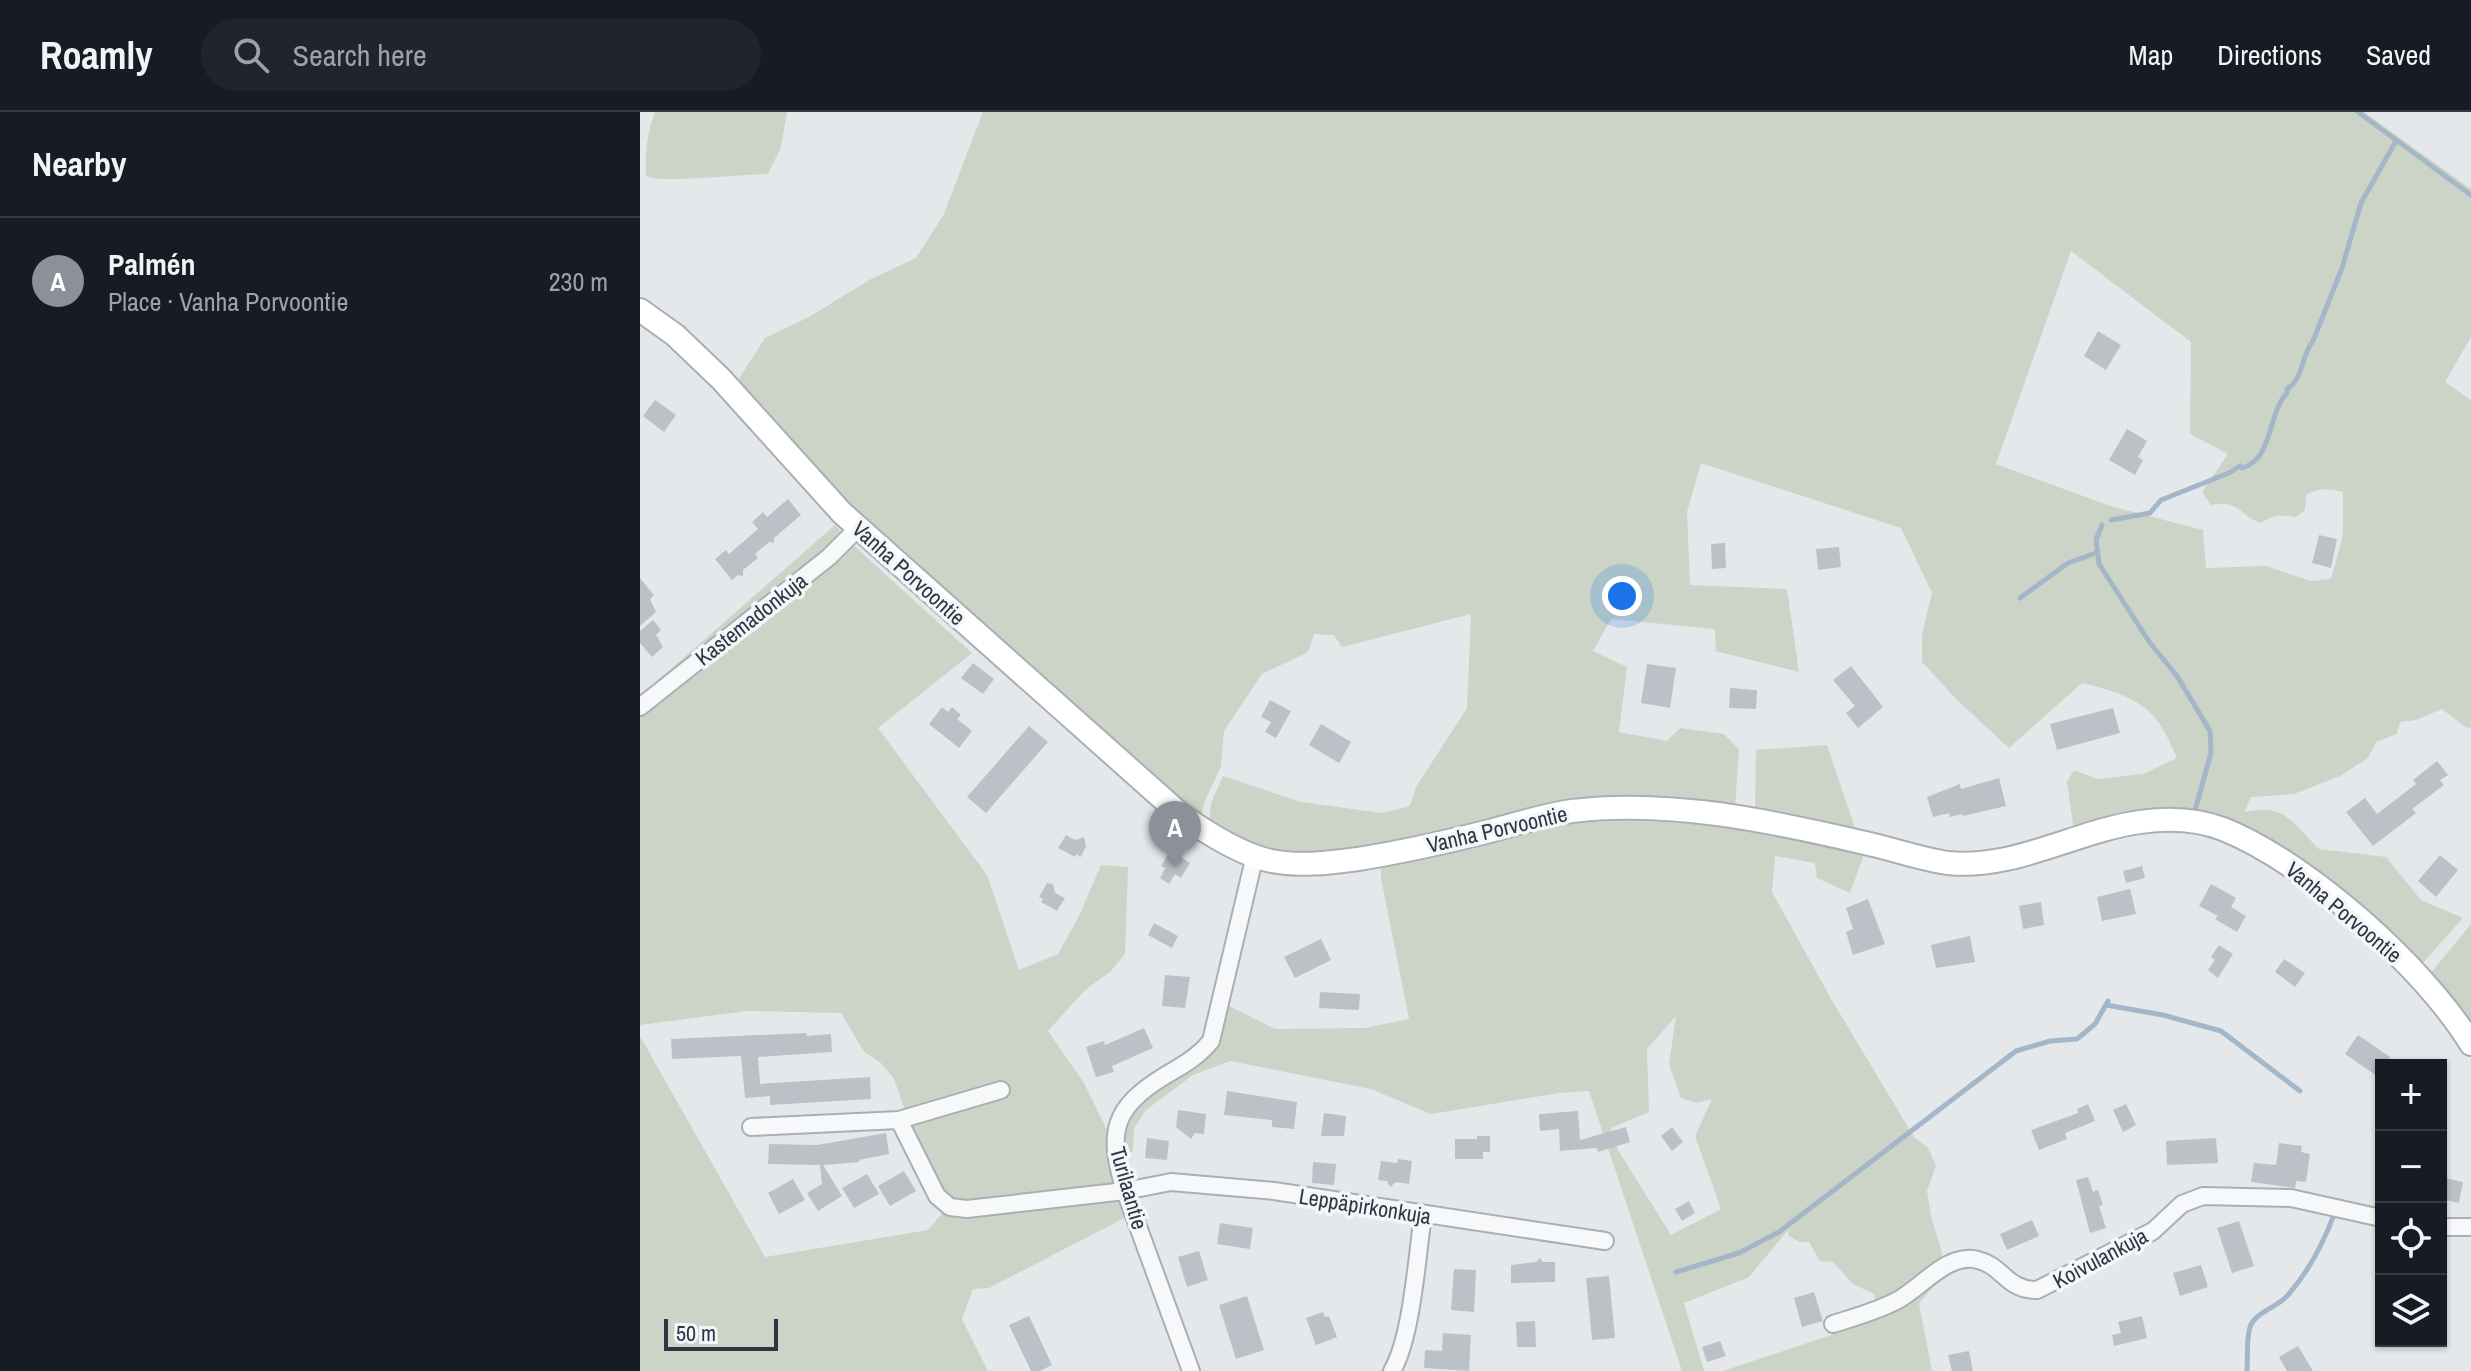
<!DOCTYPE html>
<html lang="en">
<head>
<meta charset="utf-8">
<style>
  body { margin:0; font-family:"Archivo Narrow",sans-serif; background:#20242c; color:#f1f3f6 }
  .controls { position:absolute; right:24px; bottom:24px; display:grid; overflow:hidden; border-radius:0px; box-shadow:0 2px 6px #0004 }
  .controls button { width:72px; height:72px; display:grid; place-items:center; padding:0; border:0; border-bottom:2px solid #363941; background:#171b24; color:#f1f3f6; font:40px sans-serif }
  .scale { position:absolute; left:24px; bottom:20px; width:114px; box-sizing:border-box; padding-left:8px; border:4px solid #2d3743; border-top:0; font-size:22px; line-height:28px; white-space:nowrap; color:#2d3743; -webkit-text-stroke:6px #f4f6f9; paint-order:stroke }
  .you { position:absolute; left:982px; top:484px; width:28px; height:28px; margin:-20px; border:6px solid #fff; border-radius:50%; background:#1a73e8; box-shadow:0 0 0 12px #1a73e833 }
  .badge { display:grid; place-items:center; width:52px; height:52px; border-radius:50%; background:#8c9099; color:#fff; font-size:26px; font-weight:700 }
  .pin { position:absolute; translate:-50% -66px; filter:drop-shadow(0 2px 4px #0008) }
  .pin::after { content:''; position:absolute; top:42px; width:28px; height:24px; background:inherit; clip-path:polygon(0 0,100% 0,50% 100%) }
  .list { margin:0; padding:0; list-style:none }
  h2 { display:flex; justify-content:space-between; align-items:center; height:104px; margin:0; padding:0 32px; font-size:34px }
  h2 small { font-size:26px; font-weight:400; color:#9ea1a6 }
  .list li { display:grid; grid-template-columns:52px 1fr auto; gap:24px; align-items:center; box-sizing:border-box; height:128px; padding:0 32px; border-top:2px solid #363941 }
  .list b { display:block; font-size:30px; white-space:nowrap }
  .list p { margin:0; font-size:26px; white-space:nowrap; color:#9ea1a6 }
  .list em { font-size:26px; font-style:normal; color:#9ea1a6 }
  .icon { flex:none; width:44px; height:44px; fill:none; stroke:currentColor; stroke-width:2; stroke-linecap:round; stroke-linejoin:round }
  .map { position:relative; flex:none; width:1831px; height:1259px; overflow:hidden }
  header { display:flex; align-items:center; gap:48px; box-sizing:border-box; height:112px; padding:0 40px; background:#171b24; border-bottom:2px solid #363941 }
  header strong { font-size:38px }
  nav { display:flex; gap:44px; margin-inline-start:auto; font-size:28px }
  .search { width:560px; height:72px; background:#20242c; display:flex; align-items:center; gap:20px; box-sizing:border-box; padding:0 28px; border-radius:44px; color:#9ea1a6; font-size:30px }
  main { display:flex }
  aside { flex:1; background:#171b24 }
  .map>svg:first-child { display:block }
  .green { fill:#cbd4c7; fill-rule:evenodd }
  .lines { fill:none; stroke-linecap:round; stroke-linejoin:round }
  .stream { stroke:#a3b7c8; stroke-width:5 }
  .building { fill:#bcc1c8 }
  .street-casing { stroke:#aaafb5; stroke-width:20 }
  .secondary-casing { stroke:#aaafb5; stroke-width:26 }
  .street { stroke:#f7f8fa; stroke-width:16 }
  .secondary { stroke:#fff; stroke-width:22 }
  .labels { text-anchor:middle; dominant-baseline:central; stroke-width:7; stroke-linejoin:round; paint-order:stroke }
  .street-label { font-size:22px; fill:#2d3743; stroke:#f4f6f9 }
</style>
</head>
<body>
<header>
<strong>Roamly</strong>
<div class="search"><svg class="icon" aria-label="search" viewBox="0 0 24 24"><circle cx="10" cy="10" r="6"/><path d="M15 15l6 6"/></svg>Search here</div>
<nav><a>Map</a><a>Directions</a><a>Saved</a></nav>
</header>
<main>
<aside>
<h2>Nearby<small></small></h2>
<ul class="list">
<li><span class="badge">A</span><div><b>Palmén</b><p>Place · Vanha Porvoontie</p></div><em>230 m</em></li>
</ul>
</aside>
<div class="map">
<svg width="1831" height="1259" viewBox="0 0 1831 1259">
  <rect width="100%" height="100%" fill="#e5e8eb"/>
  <!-- green -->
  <g class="green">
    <path d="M15,0h132l-6,35 -13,27c-24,0 -107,10 -122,2 -1,-23 1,-43 9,-64z"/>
    <path d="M343,0h1381l107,77v148l-26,45 26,18v328l-6,-1 -23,-18 -26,11 -16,2 -3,12 -21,8 -8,16 -28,18 -46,18 -43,3 -7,15c42,-9 48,11 75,37l67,8 35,43 42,18 -41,46 -44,-40 -146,-97 -158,4 -7,-49 7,-12 23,9 46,-5 34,-16c-6,-13 -12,-28 -21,-39 -17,-22 -49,-30 -74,-36l-73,65 -52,-48 -35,-38v-28l10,-41 -31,-65 -200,-65 -14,49 3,73 97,4 12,83 -83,-21 -1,-22 -104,-10 -18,32 34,16 -8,65 48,9 13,-13 44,6 15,15 -4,59 -105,-9 -250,51 -89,6 -44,-13 -38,-21 2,-19 12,-27 78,26 81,11 28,-7 6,-19 51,-79 4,-94 -129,33 -8,-12 -20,-1 -6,18 -46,22 -38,57 -3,35 -16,35 -4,16 -33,-26 -317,-284 -116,-122 30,-47 44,-21 62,-38 45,-21 27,-42zM1431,139l120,91 -1,92 38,20 -26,38 9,13c29,-6 27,10 50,18 12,-9 20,-8 35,-6l9,-7 1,-15c14,-7 22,-7 37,-3v43l-12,44 -20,2 -45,-15 -60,2 -3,-38 -93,-24 -114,-42z"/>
    <path d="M195,413l17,19 120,109 -94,75 109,147 32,95 39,-16 21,-38 22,-51 27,2 -3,87 -15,18 -25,18 -37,41 36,52 23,47 9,-25 31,-26 54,-26 20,-51 54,27 89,-1 45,-9 -28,-141v-13l188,-42 56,-2 90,2 150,29 -15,41 -33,-15 -2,-15 -40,-7 -3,36 58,105 84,140 14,11 8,18 -9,25 4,25 11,37 -1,25 -22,25 13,68h-209l156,-52 -5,-25 -21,-10 -20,-22 -13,-1 -11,-19h-10l-11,-7v-5l-39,47 -65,26 20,68h-22l-93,-280 -29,2 -129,21 -60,-25 -141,-28 -37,14 -47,35 -12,18 -1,23 -17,5 18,57 -145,75 -16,1 -11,30 26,52h-348v-335l125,221 163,-27 25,-29 -12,-14 -34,-71 -13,-37 -14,-17 -16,-10 -23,-39 -94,-2 -107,14v-329zM1036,904l-7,48 12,34 16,5 15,-4 -17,37 26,73 -50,26 -53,-85 -7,-22 38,-16 -2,-63z"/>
    <path d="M1187,633l29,86 -101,-19 1,-62z"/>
    <path d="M1831,812v107l-41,-57z"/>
  </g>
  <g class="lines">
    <!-- stream -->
    <g class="stream">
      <path d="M1718,0l113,83"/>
      <path d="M1471,408l39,-7 11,-13 68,-27 11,-7 2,2c31,-8 26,-56 45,-75v-4c16,-9 14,-33 26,-48l29,-73 19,-65 35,-62"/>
      <path d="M1462,413l-6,15 3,24 51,79 27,33 33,55 1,22 -17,61"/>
      <path d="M1380,486l48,-35 28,-10"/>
      <path d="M1466,893l57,10 58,16 79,60"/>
      <path d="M1036,1160l63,-19 40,-21 237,-181 34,-10 27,-2 18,-15 13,-23"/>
      <path d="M1607,1259c1,-13 -1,-32 3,-44 5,-15 28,-20 38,-32 21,-24 36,-53 47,-83"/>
    </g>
  </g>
  <!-- building -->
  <g class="building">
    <path d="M1458,219l23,14 -15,25 -22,-14z"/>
    <path d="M15,288l21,15 -12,17 -21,-16z"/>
    <path d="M1487,317l20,12 -9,16 5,3 -8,15 -26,-15z"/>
    <path d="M148,387l13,16 -27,23v5l-5,-1 -14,12 3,4 -15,12v6l-5,-1 -6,5 -17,-21 11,-9 3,4 29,-25 -6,-7 11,-10 4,5z"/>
    <path d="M1679,423l18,4 -6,29 -19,-5z"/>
    <path d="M1085,431l1,25 -14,1 -1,-25z"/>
    <path d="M1199,435l2,20 -23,3 -2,-21z"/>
    <path d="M0,466l14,17 -4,4 6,13 -16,14z"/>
    <path d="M13,508l8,10 -5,5 7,12 -11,10 -12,-14v-12z"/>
    <path d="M333,551l21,16 -11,15 -22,-16z"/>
    <path d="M1007,552l29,4 -6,40 -29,-5z"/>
    <path d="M1211,554l32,41 -25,21 -12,-15 9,-7 -22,-26z"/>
    <path d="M1090,576l27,2 -1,19 -27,-1z"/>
    <path d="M630,588l21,11 -15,27 -11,-6 6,-10 -10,-5z"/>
    <path d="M302,595l6,5 4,-5 9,8 -4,4 15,12 -13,17 -30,-24z"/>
    <path d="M1473,596l7,25 -63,17 -7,-26z"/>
    <path d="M681,612l30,18 -12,21 -30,-18z"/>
    <path d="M389,614l19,16 -62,71 -19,-16z"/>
    <path d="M1797,649l11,14 -8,5 4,5 -32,24 4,4 -43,33 -27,-34 19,-14 12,16 39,-30 -3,-4z"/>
    <path d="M1359,666l7,28 -43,10 -1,-2 -12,3 -1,-4 -16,4 -6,-20 33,-13 1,5z"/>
    <path d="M426,723l9,5 9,-3 2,9 -5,11 -5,-3 -1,3 -17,-9z"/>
    <path d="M530,739l20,12 -9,15 -6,-4 -6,10 -9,-6 5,-10 -4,-2z"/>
    <path d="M1800,743l18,15 -22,27 -18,-16z"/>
    <path d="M1502,754l3,12 -19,5 -3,-12z"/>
    <path d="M407,771l6,1 2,9 10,5 -8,13 -16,-9 2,-3 -4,-2z"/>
    <path d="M1571,772l25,14 -5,9 15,9 -9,16 -22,-13 3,-3 -19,-10z"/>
    <path d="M1490,777l6,25 -34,7 -5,-24z"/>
    <path d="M1228,787l17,45 -32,11 -7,-23 7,-3 -7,-21z"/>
    <path d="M1401,790l3,23 -21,4 -4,-23z"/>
    <path d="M514,811l24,13 -6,12 -24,-13z"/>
    <path d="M1330,824l5,26 -39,6 -5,-23z"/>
    <path d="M681,827l10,21 -36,18 -11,-21z"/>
    <path d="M1579,833l14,9 -15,24 -10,-8 7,-10 -4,-3z"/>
    <path d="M1644,847l21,14 -10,14 -20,-15z"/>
    <path d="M525,863l25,2 -5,31 -23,-2z"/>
    <path d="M680,880l40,2 -1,16 -40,-2z"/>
    <path d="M504,916l9,20 -41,18 2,6 -18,5 -10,-30 18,-6 1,4z"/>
    <path d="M166,921l1,3 24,-2 1,18 -74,5 2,27 110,-7 1,22 -101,6v-9l-25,2 -4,-42 -69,3 -1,-20z"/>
    <path d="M1718,923l32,22 -6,8h-3l-4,11 -32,-22z"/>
    <path d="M587,979l70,11 -3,27 -22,-2v-7l-48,-5z"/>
    <path d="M1448,992l7,17 -30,12 2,6 -28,11 -8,-20 47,-17 -1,-4z"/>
    <path d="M1486,992l10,21 -13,7 -10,-22z"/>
    <path d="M538,998l28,4 -2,20 -9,-1 -4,6 -15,-12z"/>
    <path d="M938,999l2,29 46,-13 4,15 -32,10 -1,-4 -37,3 -1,-22 -19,2 -1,-17z"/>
    <path d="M684,1001l22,3 -2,20h-23z"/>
    <path d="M1032,1015l11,15 -11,9 -11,-15z"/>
    <path d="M246,1021l3,21 -30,6 1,2 -37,3 19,31 -24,15 -11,-18 15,-9 -2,-19 -52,-1 1,-20 48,1z"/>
    <path d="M837,1024h13v16h-7v7h-28v-20h22z"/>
    <path d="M507,1026l22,3 -2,19 -22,-2z"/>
    <path d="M1576,1026l2,25 -51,2 -1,-24z"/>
    <path d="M1639,1031l23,3 -1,6 9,2 -4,28 -10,-1 -1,7 -44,-6 3,-19 22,2z"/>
    <path d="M758,1047l14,2 -3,23 -13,-2 -6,5 -3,-6 -9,-1 3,-19 16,2z"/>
    <path d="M673,1050l23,2 -2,21 -22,-2z"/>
    <path d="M264,1059l12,20 -26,15 -12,-20z"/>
    <path d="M227,1062l12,20 -25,14 -12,-20z"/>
    <path d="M1448,1065l5,15 5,-2 5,15 -4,1 7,22 -16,5 -14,-53z"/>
    <path d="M1801,1065l22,5 -4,21 -18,-4z"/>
    <path d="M153,1067l12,21 -26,14 -11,-21z"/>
    <path d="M1049,1089l6,12 -13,8 -7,-12z"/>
    <path d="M1392,1108l7,16 -32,14 -7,-16z"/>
    <path d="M1599,1109l15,45 -22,7 -15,-45z"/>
    <path d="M580,1111l33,5 -3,21 -33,-5z"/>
    <path d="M559,1139l9,29 -21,7 -9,-30z"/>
    <path d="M900,1146l3,4h12v20l-44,1v-18l25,-3z"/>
    <path d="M1561,1153l7,22 -28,9 -7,-23z"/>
    <path d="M814,1157l22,1 -2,42 -23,-2z"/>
    <path d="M969,1164l6,62 -23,2 -6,-62z"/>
    <path d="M1174,1180l9,29 -21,6 -8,-29z"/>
    <path d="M607,1184l17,54 -28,9 -17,-54z"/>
    <path d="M683,1200l2,5 4,-1 8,21 -21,8 -10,-27z"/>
    <path d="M389,1204l23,49 -12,6h-9l-22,-46z"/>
    <path d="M1502,1204l5,22 -33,8 -2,-11 9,-2 -3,-11z"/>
    <path d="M895,1209l1,26h-19l-1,-25z"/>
    <path d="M803,1221l28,2 -2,36 -45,-3 1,-18 17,1z"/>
    <path d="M1080,1229l6,15 -19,6 -5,-15z"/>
    <path d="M1658,1234l15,25h-26l-8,-14z"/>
    <path d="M1329,1239l4,20h-21l-4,-16z"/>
  </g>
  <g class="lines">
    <!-- street casing -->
    <g class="street-casing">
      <g id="street">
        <path d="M0,595l189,-150 30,-30"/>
        <path d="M259,1008l38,76 13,11 17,2 158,-18 46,-9 103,9 331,50"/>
        <path d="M111,1015l148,-7 102,-30"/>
        <path d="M1801,1115h30"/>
        <path d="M1193,1212c22,-7 45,-13 65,-24 24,-13 50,-48 80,-40 25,6 28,30 59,30l116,-59 29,-27 21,-8 88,2 90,20"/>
        <path d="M551,1259l-66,-180c-18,-59 -13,-83 41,-116 17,-10 32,-18 45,-34l44,-186"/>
        <path d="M752,1259c20,-34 25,-115 31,-156"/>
      </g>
    </g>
    <!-- secondary casing -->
    <g class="secondary-casing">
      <path id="secondary" d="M0,198l35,25 46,44 121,134 338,301c24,17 59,39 87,46 30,7 62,3 91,-1 45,-7 88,-17 132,-28 26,-7 54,-16 82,-20 97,-12 199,10 293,32 28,6 55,16 83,20 66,7 128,-32 192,-41 27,-4 57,-3 83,7 85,34 201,138 248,215"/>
    </g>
    <!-- street -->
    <use href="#street" class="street"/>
    <!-- secondary -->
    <use href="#secondary" class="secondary"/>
  </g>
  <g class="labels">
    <!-- street labels -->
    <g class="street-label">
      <text transform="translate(269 461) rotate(42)">Vanha Porvoontie</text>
      <text transform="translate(111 507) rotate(-38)">Kastemadonkuja</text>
      <text transform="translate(857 717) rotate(-13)">Vanha Porvoontie</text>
      <text transform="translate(1704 800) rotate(40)">Vanha Porvoontie</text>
      <text transform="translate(489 1076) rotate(74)">Turilaantie</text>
      <text transform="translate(725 1094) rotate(9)">Leppäpirkonkuja</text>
      <text transform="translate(1460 1146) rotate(-28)">Koivulankuja</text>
    </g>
  </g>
</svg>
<div class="controls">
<button>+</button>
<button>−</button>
<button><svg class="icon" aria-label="locate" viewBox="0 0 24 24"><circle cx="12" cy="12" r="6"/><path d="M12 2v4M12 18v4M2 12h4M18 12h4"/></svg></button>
<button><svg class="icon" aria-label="layers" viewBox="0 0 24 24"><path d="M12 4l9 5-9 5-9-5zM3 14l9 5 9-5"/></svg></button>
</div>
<div class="scale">50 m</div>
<div class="you"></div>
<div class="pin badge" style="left:535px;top:755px">A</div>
</div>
</main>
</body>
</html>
